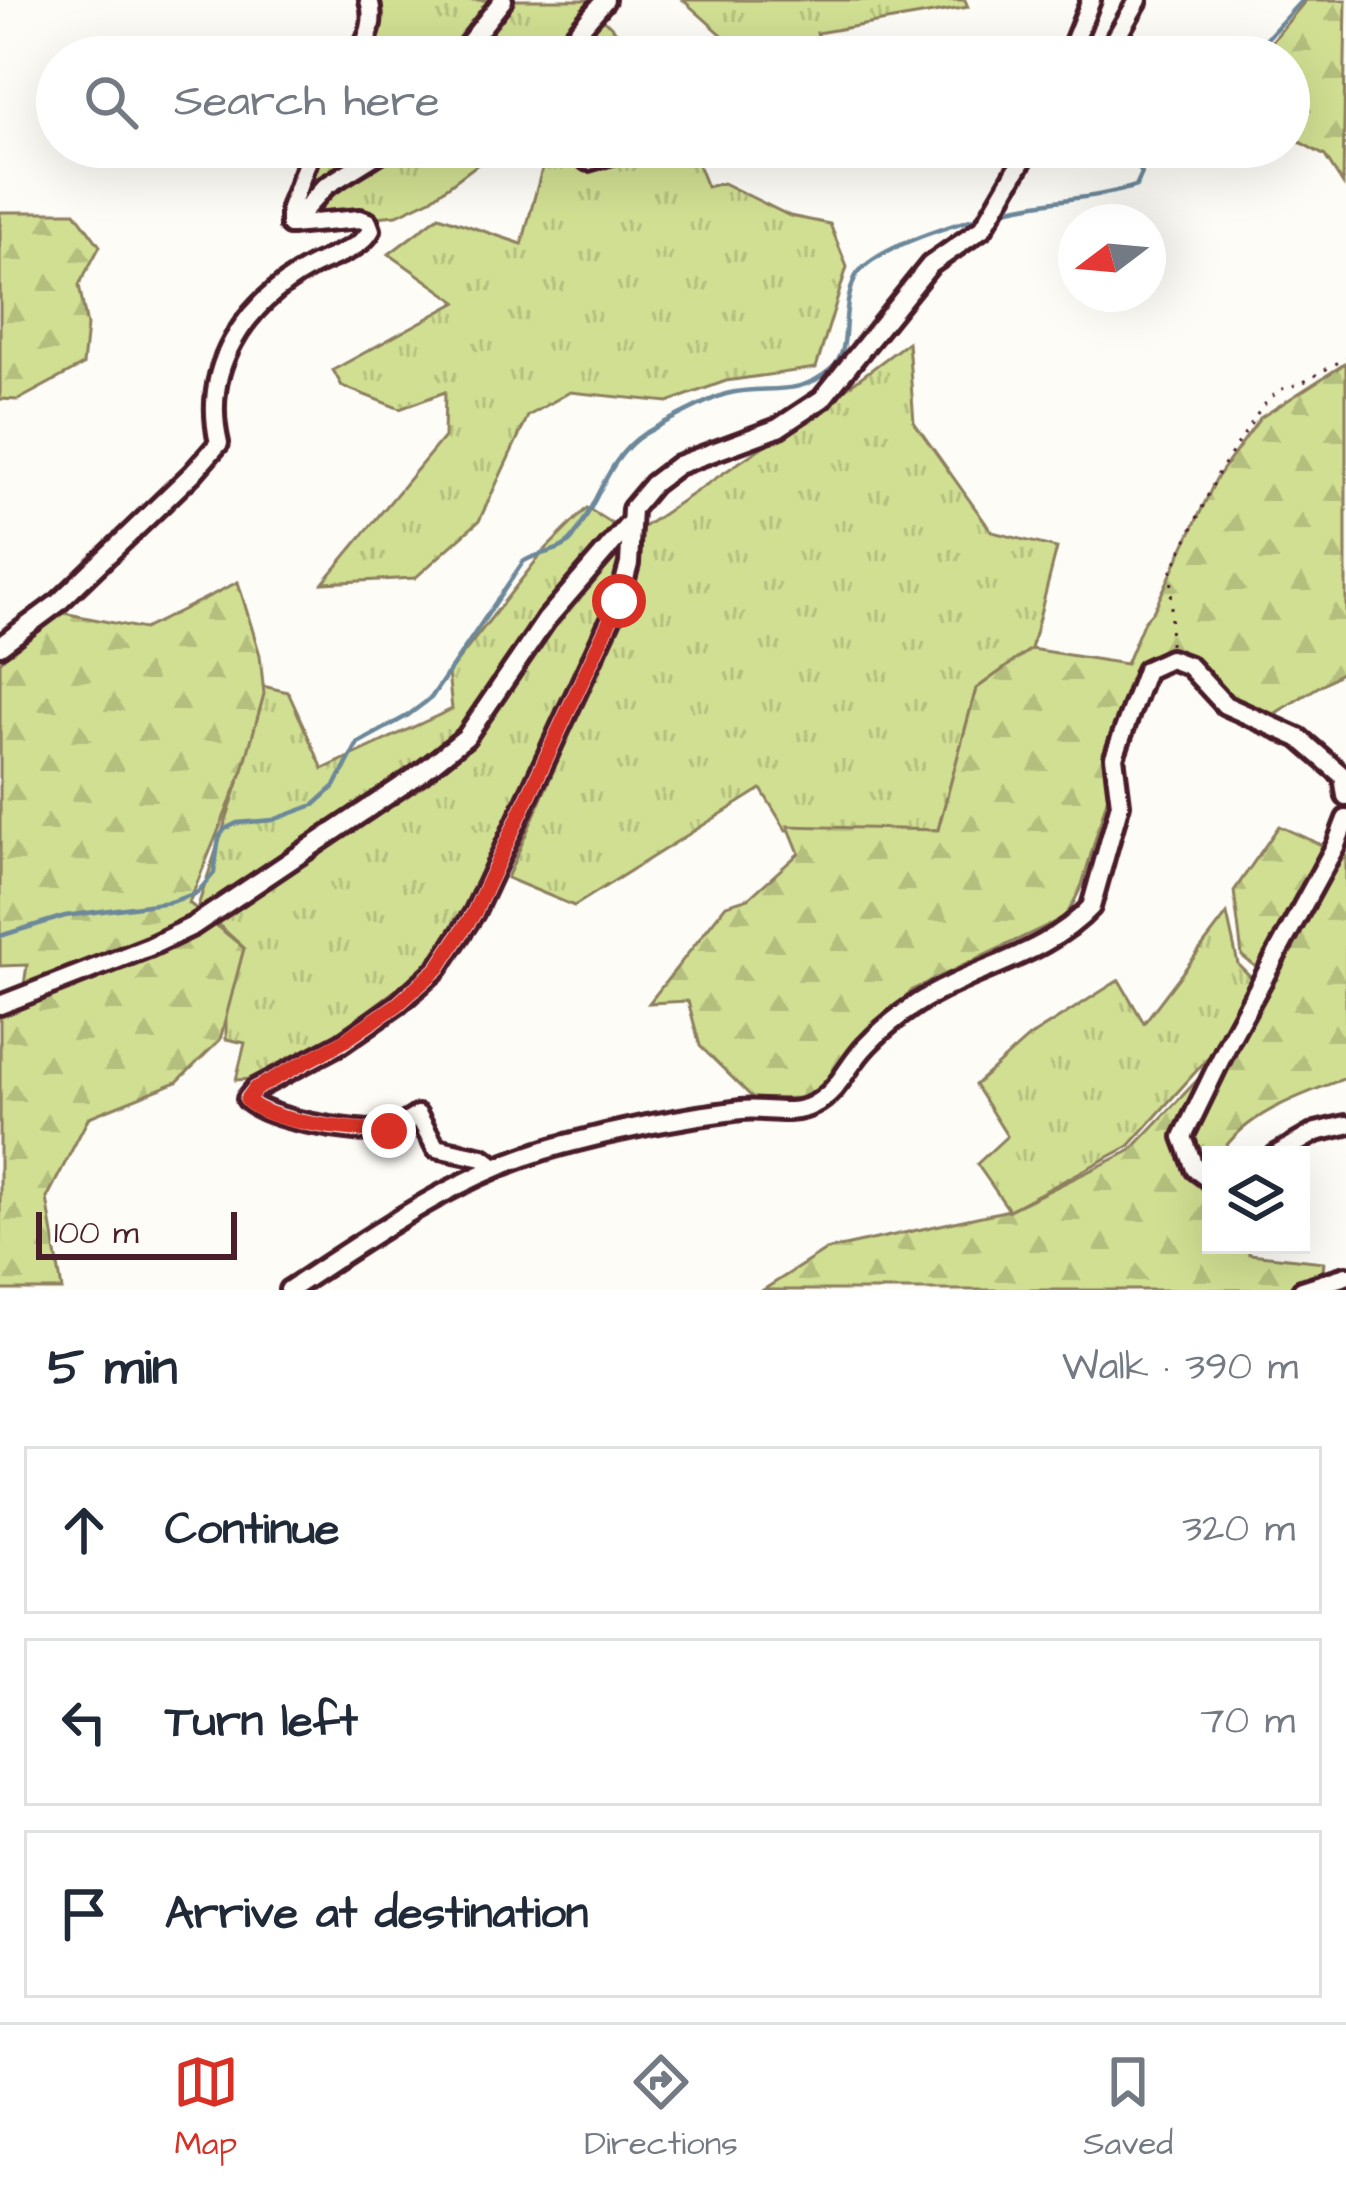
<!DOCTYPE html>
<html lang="en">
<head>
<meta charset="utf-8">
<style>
  body { margin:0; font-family:"Architects Daughter",sans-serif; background:#f2f2f3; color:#1f2937 }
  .controls { position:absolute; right:36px; bottom:36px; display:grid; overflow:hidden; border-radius:0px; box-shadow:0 12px 48px #0002 }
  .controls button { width:108px; height:108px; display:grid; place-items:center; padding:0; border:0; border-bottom:3px solid #e0e1e3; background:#fff; color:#1f2937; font:60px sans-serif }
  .compass { position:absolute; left:1058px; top:204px; width:108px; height:108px; border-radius:50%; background:#fff; box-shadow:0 12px 48px #0002; rotate:254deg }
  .scale { position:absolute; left:36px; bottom:30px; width:201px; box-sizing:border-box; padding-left:12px; border:6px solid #4a1f2b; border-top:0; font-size:33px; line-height:42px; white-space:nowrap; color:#4a1f2b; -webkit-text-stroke:9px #fdfcf7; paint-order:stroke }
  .stop { position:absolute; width:36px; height:36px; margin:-27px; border:9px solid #d93025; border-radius:50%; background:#fff }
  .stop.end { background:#d93025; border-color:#fff; box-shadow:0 3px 12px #0008 }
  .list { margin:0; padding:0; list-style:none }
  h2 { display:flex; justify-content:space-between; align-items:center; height:156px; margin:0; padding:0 48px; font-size:51px }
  h2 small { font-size:39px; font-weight:400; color:#747a83 }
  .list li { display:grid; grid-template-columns:78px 1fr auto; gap:36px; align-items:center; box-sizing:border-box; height:168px; margin:0 24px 24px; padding:0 24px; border:3px solid #e0e1e3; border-radius:0px }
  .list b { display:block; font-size:45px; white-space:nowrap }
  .list em { font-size:39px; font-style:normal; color:#747a83 }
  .icon { flex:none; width:66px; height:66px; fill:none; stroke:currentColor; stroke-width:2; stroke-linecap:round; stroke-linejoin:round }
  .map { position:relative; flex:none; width:1346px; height:1290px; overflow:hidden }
  .search { position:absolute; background:#fff; box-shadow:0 12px 48px #0002; left:36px; right:36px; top:36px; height:132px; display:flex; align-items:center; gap:30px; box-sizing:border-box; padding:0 42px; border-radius:66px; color:#747a83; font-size:45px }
  .sheet { height:732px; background:#fff }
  nav { display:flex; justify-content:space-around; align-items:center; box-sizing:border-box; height:168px; border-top:3px solid #e0e1e3; background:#fff; font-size:33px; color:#747a83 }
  nav a { display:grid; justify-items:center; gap:6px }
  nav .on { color:#d93025 }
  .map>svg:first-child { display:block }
  .grass { fill:url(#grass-tufts); stroke:#8d7f5e; stroke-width:3 }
  .forest { fill:url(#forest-firs); stroke:#8d7f5e; stroke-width:3 }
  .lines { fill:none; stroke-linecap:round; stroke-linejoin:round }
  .stream { stroke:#6c889a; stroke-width:4.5 }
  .street-casing { stroke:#4a1f2b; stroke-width:26 }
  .path { stroke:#4a1f2b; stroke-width:3; stroke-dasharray:3 9; stroke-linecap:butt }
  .street { stroke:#fdfcf7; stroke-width:16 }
  .route { stroke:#d93025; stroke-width:15 }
</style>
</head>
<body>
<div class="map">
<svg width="1346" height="1290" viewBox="0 0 1346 1290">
  <defs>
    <pattern id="grass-tufts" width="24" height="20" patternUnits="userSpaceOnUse" patternTransform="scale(3)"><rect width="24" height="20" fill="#d0df92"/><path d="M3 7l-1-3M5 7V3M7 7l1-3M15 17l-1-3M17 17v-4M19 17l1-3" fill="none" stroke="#b4bf7e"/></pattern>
    <pattern id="forest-firs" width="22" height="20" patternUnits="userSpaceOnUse" patternTransform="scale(3)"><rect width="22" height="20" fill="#d0df92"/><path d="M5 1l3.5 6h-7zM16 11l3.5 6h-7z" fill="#b4bf7e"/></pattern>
  </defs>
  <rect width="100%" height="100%" fill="#fdfcf7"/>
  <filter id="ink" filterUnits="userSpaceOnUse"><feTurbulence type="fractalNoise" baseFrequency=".00833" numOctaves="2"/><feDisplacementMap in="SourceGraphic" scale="24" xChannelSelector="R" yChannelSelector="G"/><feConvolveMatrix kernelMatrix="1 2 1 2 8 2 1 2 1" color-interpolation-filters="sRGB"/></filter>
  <g filter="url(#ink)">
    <!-- grass -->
    <g class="grass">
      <path d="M376,0h229l-10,11 31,30 -18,16h-243z"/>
      <path d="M683,0h282l3,7 -151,26 6,24h-76z"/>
      <path d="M323,147h178l-70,52 -34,16 -107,10z"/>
      <path d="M655,147h36l16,40 16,-4 67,33 40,8 17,43 -31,101 -90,13 -58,21 -98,-10 -42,24 -49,105 -64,57 -92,5 121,-146 1,-45 -45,17 -58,-23 -9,-16 124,-68 -68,-48 50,-38 83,28 20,-75z"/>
      <path d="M908,342l6,80 78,110 65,16 -26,101 -55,40 -38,141h-152l-25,-41 -187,117 -67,-28 118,-272 11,-74 184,-124z"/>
      <path d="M587,508l35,22 -6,44 -118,303 -74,92 -86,64 -86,46 -16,1 9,-37 -19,-4v-31l18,-60 -46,-42 40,-123 25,-97 25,6 35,77 129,-60 -4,-36 95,-121z"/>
      <path d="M1227,914l11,50 17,17 -47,77 -79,88 -120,64 -32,-46 30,-28 -32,-51 54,-48 90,-57 25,43z"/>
    </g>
    <!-- forest -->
    <g class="forest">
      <path d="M1306,0h40l-3,184 -18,-28 -36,-20v-79h-30z"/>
      <path d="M0,212h75l25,34 -21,39 8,41 -4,39 -65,35 -18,-1z"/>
      <path d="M1346,363v307l-77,47 -49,-17 -31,-34 -42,-3 -65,222 -15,31 -155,74 -77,84 -29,24 -52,1 -54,-53 -12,-45 -39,2 77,-98 23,-7 50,-45 -11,-27 150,4 38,-141 55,-40 95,15 18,-43 10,-11 62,-131 44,-61z"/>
      <path d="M238,582l22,73 4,39 -21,76 -54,133 55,45 -24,92 -43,42 -88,35 -42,81 15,92h-62v-281l22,-11 5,-33 -27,1v-304l48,-52 96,19z"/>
      <path d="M1279,826l67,30v222c-43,16 -102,36 -126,77h-9v90h37l1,9 75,8 -3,24 7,4h-565l63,-40 183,-40 121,-59 92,-97 44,-79 -24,-19 -8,-65z"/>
    </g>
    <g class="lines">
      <!-- stream -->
      <g class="stream">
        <path d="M1250,57l52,-57"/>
        <path d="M998,212c46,-13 94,-12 138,-26l6,-13 -17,-26"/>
        <path d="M0,936l65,-20 105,-14 27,-9 17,-20 5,-36 6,-8 12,-6 36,-3 41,-15 21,-19 23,-43 49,-27 24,-18 92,-136c14,-10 38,-9 49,-23 24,-31 36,-83 72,-105 17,-10 65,-35 82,-40 39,-11 69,6 105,-25 17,-15 13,-39 16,-60 1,-9 5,-27 10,-35 21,-27 92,-48 124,-57"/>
      </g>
      <!-- street casing -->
      <g class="street-casing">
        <g id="street">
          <path d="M358,57c10,-19 18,-36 11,-57"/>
          <path d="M458,57l45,-57"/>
          <path d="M563,57l9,-19 33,-38"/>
          <path d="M1062,57l11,-12 18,-45"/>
          <path d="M1105,57l33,-57"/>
          <path d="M572,147l16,14 49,-14"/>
          <path d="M290,225l36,-39 63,-39"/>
          <path d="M290,225v-17l23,-61"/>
          <path d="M0,646l58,-43 135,-130 26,-30c-18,-76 26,-139 90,-175 19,-11 52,-18 62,-38l-3,-8 -8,-3 -70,6"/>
          <path d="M0,1005l149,-58 44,-21 228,-153 45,-36 80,-117 83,-96"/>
          <path d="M1276,1155l40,-23 30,-7"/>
          <path d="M495,1167l-12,-9 -47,-10 -18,-33c-10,6 -22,15 -34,16 -29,2 -118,-11 -137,-32l8,-10 87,-46 56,-39 40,-36 36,-55 145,-312 10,-37 3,-55 21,-25 25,-19 100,-37 44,-29 108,-134 53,-37 47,-81"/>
          <path d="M1211,1181l-16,-12 -12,-32 48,-99 105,-193 10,-26"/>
          <path d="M289,1290c89,-58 169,-117 273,-145 55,-15 122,-28 179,-35 24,-3 49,7 72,-5 26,-13 34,-40 54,-60 13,-14 33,-30 49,-41 55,-36 129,-47 175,-97l29,-103 -6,-47 32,-87 24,-11 19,7 36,39 74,33 44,38 3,20"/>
          <path d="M1302,1290l44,-14"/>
        </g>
      </g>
      <!-- path -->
      <path class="path" d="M1170,645l2,-74 47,-99 43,-65 17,-17 23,-7 44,-25"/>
      <!-- street -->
      <use href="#street" class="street"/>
    </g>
  </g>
  <g class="lines" filter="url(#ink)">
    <!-- route -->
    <path class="route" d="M389,1131c-34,-1 -119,-7 -142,-31l8,-11 87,-47 56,-38 40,-36 36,-55 145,-312"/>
  </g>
</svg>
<div class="controls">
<button><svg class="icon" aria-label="layers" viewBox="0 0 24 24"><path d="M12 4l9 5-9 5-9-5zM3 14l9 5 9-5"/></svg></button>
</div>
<svg class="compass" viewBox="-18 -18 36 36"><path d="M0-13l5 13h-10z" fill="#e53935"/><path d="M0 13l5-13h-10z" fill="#747a83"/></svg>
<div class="scale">100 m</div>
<div class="stop" style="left:619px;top:601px"></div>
<div class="stop end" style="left:389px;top:1131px"></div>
<div class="search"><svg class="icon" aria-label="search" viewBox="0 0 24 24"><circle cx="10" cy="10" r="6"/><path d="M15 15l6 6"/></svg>Search here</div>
</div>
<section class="sheet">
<h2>5 min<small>Walk · 390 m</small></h2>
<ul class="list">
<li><svg class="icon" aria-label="ahead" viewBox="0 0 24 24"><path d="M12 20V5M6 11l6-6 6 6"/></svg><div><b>Continue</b></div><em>320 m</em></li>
<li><svg class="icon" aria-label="left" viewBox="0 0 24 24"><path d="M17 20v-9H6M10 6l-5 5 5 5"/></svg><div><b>Turn left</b></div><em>70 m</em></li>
<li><svg class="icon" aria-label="arrive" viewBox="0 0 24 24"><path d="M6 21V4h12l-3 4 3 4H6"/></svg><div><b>Arrive at destination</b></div></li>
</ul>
</section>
<nav>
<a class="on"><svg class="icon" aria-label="map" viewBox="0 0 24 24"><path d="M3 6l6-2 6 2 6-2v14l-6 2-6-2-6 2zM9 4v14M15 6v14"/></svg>Map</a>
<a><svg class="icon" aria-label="directions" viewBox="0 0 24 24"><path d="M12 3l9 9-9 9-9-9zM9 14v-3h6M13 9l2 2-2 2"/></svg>Directions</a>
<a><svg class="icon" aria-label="saved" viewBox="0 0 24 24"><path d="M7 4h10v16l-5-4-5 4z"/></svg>Saved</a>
</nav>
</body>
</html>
